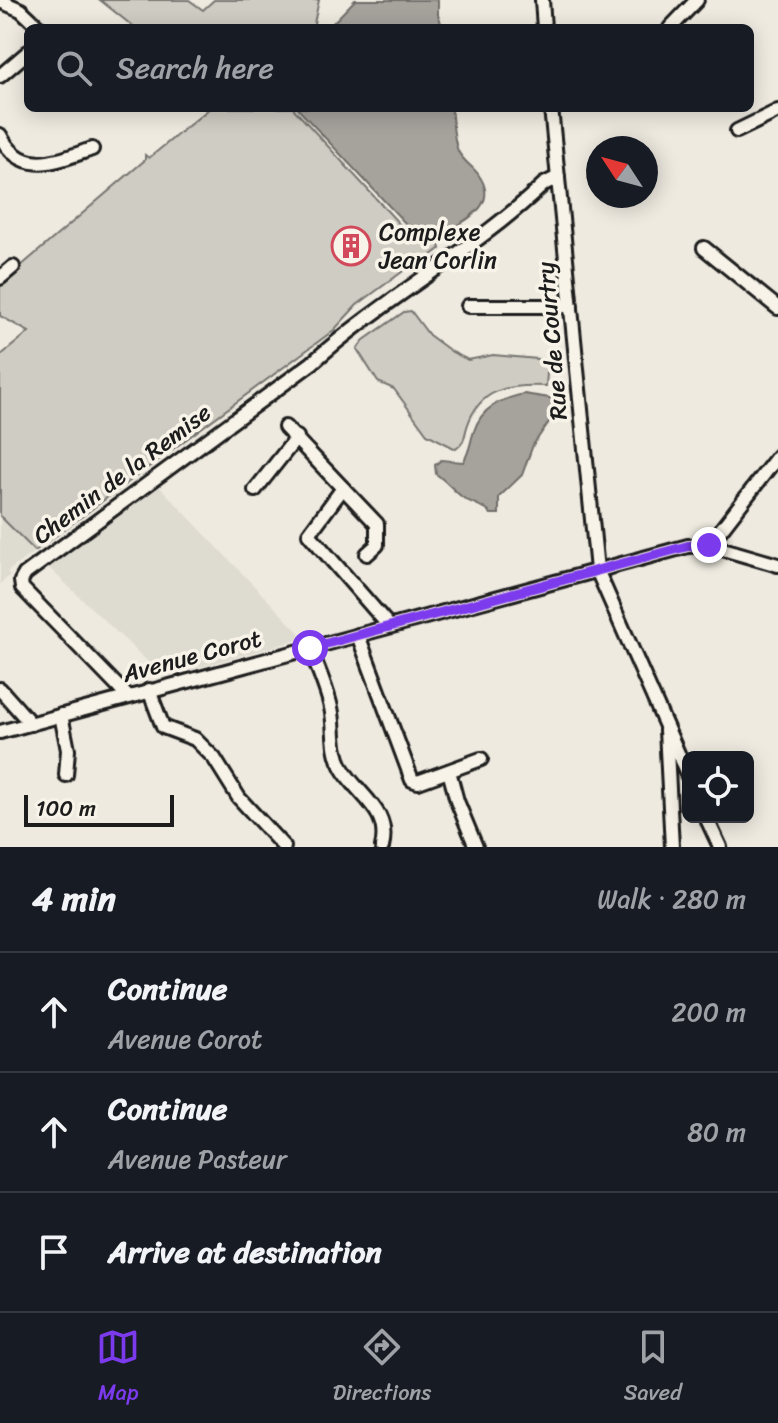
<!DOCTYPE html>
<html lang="en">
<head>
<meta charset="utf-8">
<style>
  body { margin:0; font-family:Sriracha,sans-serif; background:#20242c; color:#f1f3f6 }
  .controls { position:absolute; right:24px; bottom:24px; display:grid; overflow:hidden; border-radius:12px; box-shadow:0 4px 20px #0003 }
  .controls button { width:72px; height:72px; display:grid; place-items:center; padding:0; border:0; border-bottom:2px solid #363941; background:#171b24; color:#f1f3f6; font:40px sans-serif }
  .compass { position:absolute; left:586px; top:136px; width:72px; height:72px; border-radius:50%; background:#171b24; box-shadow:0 4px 20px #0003; rotate:306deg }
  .scale { position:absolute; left:24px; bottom:20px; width:150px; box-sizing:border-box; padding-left:8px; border:4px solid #1c1c1c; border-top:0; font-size:22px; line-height:28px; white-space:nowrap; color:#1c1c1c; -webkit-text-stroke:6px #f7f3e8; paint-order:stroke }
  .stop { position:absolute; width:24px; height:24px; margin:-18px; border:6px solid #7c3aed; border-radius:50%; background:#fff }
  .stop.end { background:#7c3aed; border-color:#fff; box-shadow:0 2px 8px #0008 }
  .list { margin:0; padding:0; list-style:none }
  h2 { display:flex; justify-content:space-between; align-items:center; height:104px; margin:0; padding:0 32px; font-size:34px }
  h2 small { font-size:26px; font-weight:400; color:#9ea1a6 }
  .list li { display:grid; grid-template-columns:52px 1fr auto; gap:24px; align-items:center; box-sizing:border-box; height:120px; padding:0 32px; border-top:2px solid #363941 }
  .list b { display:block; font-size:30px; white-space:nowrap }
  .list p { margin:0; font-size:26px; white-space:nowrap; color:#9ea1a6 }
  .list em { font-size:26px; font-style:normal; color:#9ea1a6 }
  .icon { flex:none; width:44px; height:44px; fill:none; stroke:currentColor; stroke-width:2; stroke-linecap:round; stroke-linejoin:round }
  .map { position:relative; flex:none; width:778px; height:847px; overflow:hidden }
  .search { position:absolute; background:#171b24; box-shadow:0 4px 20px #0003; left:24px; right:24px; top:24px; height:88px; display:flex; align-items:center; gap:20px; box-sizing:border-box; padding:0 28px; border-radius:12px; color:#9ea1a6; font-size:30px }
  .sheet { height:464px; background:#171b24 }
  nav { display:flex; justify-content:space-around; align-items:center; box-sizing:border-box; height:112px; border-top:2px solid #363941; background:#171b24; font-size:22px; color:#9ea1a6 }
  nav a { display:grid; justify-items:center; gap:4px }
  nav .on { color:#7c3aed }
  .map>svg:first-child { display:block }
  .built { fill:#dedbd1 }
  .green { fill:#cfccc3; stroke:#767470; stroke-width:2 }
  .water { fill:#a6a39d; stroke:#6f6d69; stroke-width:2 }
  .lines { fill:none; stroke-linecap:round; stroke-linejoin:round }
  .minor-casing { stroke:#1c1c1c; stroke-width:18 }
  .minor { stroke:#f7f3e8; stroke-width:12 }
  .route { stroke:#7c3aed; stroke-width:10 }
  .labels { text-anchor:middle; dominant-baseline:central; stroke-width:7; stroke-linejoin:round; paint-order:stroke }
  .poi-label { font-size:24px; fill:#1c1c1c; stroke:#f7f3e8; text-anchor:start }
  .street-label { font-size:24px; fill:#1c1c1c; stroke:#f7f3e8 }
</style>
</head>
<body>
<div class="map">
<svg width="778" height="847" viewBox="0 0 778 847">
  <rect width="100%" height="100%" fill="#eeeae0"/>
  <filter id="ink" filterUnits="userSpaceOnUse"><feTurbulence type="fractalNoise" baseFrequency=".0125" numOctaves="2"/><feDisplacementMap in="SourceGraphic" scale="16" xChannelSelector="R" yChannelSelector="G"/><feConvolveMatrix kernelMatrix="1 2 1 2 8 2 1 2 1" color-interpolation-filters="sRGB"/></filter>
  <g filter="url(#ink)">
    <!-- built -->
    <g class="built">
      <path d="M157,484l147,154 -140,39 -117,-111z"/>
      <path d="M0,516l35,35 -28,21 3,3 -10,9z"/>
    </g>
    <!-- green -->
    <g class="green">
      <path d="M100,0h89l14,10 11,-10h105l-6,28h-178z"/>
      <path d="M210,108h83l119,130 14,6 13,-1 1,6 -16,12 -3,-3 -64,47 -23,25 -299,221 -35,-35v-160l29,-24 -29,-16v-32l145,-124v-5l4,3z"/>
      <path d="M411,311l18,24 23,17 16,8 25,-5 55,5 -2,26c-36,-2 -67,2 -79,41 -3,10 -2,16 -11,22l-29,-15 -33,-45 -16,-7 -21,-33 7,-9 40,-28z"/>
    </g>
    <!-- water -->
    <g class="water">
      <path d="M355,0h83v15l5,13h-115z"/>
      <path d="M297,108h154c2,14 2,30 7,43 4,9 14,15 20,23 21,29 -7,43 -28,56 -17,10 -30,4 -45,-7z"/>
      <path d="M524,394l32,5 2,10 -25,36 -11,30 -23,22v17h-8c-9,-10 -20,-10 -29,-17 -9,-7 -16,-16 -26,-23l-1,-9 6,-5 22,2c7,-10 7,-20 11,-31 8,-24 27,-32 50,-37z"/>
    </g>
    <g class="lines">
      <!-- minor casing -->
      <g class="minor-casing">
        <g id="minor">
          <path d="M542,0l2,28"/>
          <path d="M0,1l21,9 19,18"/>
          <path d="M670,28l27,-28"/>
          <path d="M0,76l28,-24"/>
          <path d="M551,108l46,462 91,206"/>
          <path d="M737,131l41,-20"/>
          <path d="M0,135c22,43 56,26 92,14"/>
          <path d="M704,248l74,60"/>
          <path d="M0,278l13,-11"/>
          <path d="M468,306h103"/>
          <path d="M285,427l92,97v21l-10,9"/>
          <path d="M343,488l-34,46 80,92"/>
          <path d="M255,490l42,-53"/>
          <path d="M709,545l69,-89"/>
          <path d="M358,635l54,145 6,2 63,-23"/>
          <path d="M310,648c7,20 19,44 22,65 3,19 0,37 10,55 16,28 49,42 40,79"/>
          <path d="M0,689l31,35"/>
          <path d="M149,690l14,37 32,12 19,19 25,40 45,49"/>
          <path d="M127,696l-105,-108 -1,-7 4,-7 287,-211c72,-65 163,-113 232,-179l14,-7"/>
          <path d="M61,715l7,35 -2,25"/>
          <path d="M666,730l6,117"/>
          <path d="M0,732l688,-186 21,-1 69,20"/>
          <path d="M449,771l8,30 19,46"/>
          <path d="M706,817l14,30"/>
        </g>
      </g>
      <!-- minor -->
      <use href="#minor" class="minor"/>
    </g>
  </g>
  <g class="lines" filter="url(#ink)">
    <!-- route -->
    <path class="route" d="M310,648l378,-102 21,-1"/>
  </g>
  <!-- icons -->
  <defs>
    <g id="building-ring" transform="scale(2)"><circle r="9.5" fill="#f7f3e8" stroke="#d1495b" stroke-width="1.5"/><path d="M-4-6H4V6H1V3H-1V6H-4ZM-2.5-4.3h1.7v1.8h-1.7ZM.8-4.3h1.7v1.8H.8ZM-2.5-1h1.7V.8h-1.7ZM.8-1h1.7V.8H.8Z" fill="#d1495b"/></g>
  </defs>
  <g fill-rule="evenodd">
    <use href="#building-ring" x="351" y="246"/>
  </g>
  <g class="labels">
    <!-- poi labels -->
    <g class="poi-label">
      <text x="379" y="232">Complexe<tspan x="379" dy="28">Jean Corlin</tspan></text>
    </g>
    <!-- street labels -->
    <g class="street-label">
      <text transform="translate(552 341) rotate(-95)">Rue de Courtry</text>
      <text transform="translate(122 474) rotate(-37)">Chemin de la Remise</text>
      <text transform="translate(192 656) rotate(-15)">Avenue Corot</text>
    </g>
  </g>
</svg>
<div class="controls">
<button><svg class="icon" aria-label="locate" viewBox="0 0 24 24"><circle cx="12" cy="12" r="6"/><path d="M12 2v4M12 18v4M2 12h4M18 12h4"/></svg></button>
</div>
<svg class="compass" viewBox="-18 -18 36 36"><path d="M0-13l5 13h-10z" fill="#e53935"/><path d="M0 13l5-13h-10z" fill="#9ea1a6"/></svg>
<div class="scale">100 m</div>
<div class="stop" style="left:310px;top:648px"></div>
<div class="stop end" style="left:709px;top:545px"></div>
<div class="search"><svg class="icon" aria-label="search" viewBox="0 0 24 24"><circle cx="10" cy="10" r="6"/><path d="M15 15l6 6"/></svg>Search here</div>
</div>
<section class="sheet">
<h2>4 min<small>Walk · 280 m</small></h2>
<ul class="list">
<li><svg class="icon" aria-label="ahead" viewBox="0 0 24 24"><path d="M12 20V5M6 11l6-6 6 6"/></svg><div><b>Continue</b><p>Avenue Corot</p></div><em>200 m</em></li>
<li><svg class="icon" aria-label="ahead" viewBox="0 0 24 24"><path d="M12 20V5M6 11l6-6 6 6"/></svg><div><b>Continue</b><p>Avenue Pasteur</p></div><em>80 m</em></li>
<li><svg class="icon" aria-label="arrive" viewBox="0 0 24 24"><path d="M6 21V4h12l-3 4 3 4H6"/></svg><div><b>Arrive at destination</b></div></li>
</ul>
</section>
<nav>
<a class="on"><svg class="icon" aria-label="map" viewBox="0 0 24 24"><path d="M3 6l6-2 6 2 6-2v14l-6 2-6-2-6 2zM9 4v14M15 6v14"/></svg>Map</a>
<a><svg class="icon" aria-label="directions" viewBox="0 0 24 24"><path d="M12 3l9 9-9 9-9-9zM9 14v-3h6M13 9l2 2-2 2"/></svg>Directions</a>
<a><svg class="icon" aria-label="saved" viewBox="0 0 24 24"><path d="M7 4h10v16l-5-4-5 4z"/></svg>Saved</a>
</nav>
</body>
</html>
